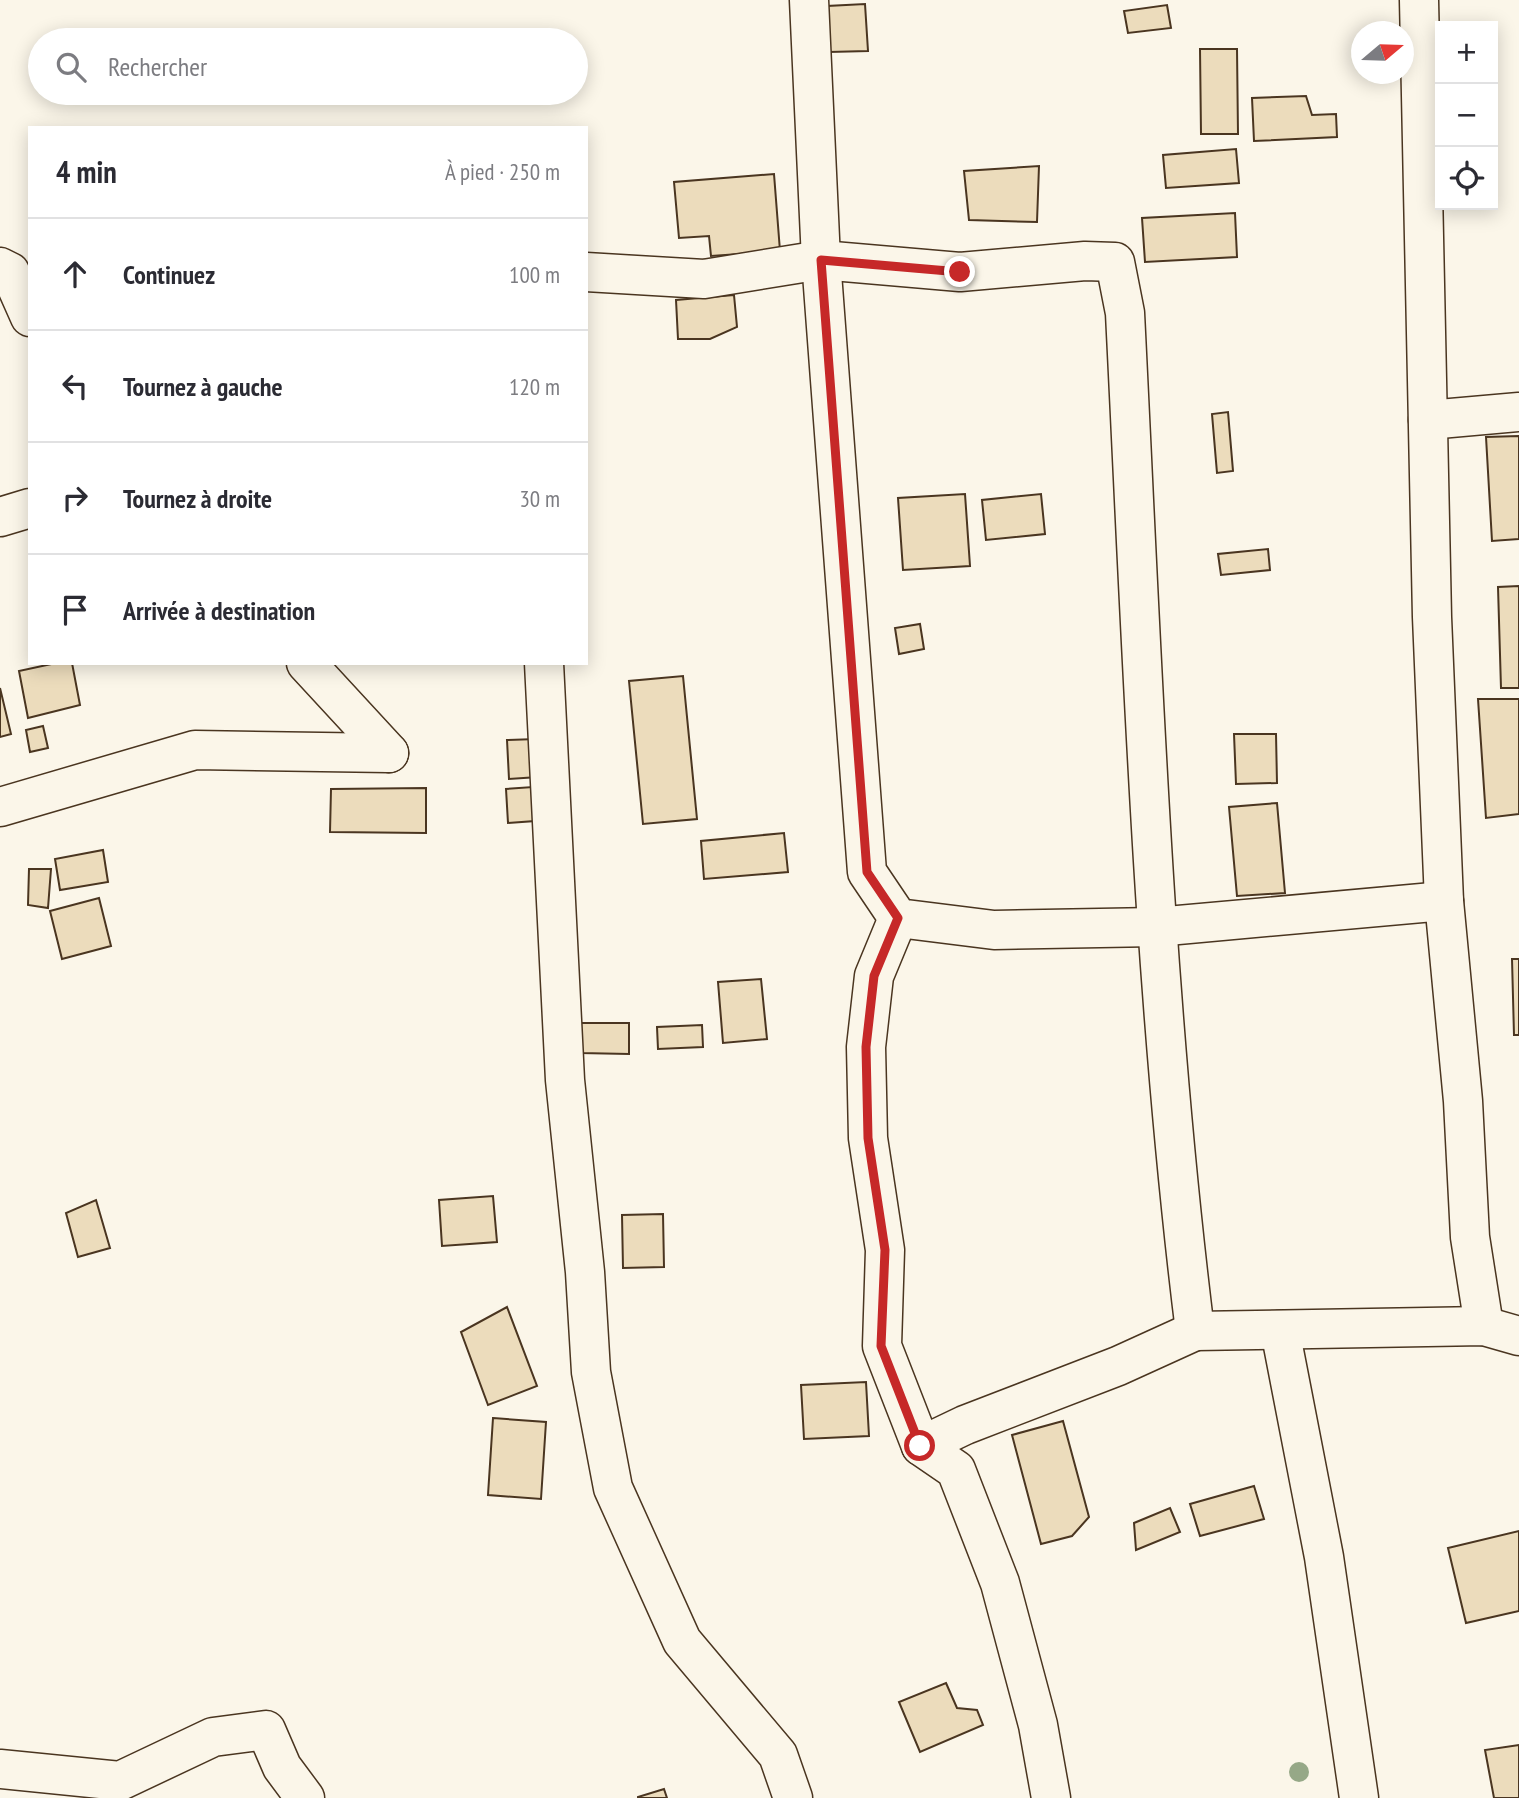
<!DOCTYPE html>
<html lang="fr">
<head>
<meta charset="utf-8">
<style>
  body { margin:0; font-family:"PT Sans Narrow",sans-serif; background:#f7f7f7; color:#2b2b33 }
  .controls { position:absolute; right:21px; top:21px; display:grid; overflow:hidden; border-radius:0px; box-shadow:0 4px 18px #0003 }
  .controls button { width:63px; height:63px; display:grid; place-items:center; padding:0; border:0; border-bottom:2px solid #e1e1e2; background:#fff; color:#2b2b33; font:35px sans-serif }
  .compass { position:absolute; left:1351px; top:21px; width:63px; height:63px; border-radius:50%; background:#fff; box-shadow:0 4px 18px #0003; rotate:71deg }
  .stop { position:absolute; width:21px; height:21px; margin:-16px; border:5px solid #c62828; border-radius:50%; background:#fff }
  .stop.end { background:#c62828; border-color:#fff; box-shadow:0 2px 7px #0008 }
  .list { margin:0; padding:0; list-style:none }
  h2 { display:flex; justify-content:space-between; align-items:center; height:91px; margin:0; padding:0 28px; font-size:30px }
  h2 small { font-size:23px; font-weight:400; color:#7c7c81 }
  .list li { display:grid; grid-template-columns:46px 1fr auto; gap:21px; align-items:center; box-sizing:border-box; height:112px; padding:0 28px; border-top:2px solid #e1e1e2 }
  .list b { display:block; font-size:26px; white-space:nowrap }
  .list em { font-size:23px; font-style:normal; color:#7c7c81 }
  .icon { flex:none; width:38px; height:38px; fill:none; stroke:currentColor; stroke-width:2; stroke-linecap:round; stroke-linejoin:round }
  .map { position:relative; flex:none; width:1519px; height:1798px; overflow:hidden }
  .search { position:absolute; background:#fff; box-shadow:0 4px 18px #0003; left:28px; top:28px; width:560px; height:77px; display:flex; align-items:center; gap:18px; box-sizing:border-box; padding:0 24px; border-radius:38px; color:#7c7c81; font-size:26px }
  .panel { position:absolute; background:#fff; box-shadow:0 4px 18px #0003; left:28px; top:126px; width:560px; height:539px; border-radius:0px }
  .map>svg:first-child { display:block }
  .building { fill:#ecdcbc; stroke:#4a3520; stroke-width:2 }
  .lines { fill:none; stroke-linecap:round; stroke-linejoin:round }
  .minor-casing { stroke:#4a3520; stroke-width:41 }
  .minor { stroke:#fbf6e9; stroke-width:38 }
  .tree { fill:#96a887 }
  .route { stroke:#c62828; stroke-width:9 }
</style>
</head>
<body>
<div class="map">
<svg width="1519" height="1798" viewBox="0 0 1519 1798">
  <rect width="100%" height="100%" fill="#fbf6e9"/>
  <!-- building -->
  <g class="building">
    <path d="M865,4l3,47 -39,1 -2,-46z"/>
    <path d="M1167,5l4,23 -43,5 -4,-22z"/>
    <path d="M1200,49h37l1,85h-37z"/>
    <path d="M1306,96l6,19 24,-1 1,23 -83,4 -2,-43z"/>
    <path d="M1236,149l3,34 -73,5 -3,-33z"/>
    <path d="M1039,166l-2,56 -68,-2 -5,-49z"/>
    <path d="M774,174l6,77 -69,5 -2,-20 -30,2 -5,-56z"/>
    <path d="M1235,213l2,44 -92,5 -3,-44z"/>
    <path d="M734,295l3,32 -27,12h-32l-2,-39z"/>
    <path d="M1228,412l5,59 -16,2 -5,-59z"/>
    <path d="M1519,436v103l-27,2 -6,-104z"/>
    <path d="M965,494l5,72 -67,4 -5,-72z"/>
    <path d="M1041,494l4,40 -59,6 -4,-40z"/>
    <path d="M1268,549l2,21 -49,5 -3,-21z"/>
    <path d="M1519,586v102h-18l-3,-101z"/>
    <path d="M920,624l4,25 -25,5 -4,-26z"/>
    <path d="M56,663h16l8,42 -52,13 -9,-47z"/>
    <path d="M683,676l14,143 -54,5 -14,-143z"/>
    <path d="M0,688l11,46 -11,3z"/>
    <path d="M1478,699h41v115l-33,4z"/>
    <path d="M43,726l5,22 -18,4 -4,-22z"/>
    <path d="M1234,734h42l1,49 -41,1z"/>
    <path d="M536,739l2,38 -29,2 -2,-39z"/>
    <path d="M533,787l2,34 -27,2 -2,-34z"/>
    <path d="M426,788v45l-96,-1 1,-43z"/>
    <path d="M1277,803l8,90 -48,3 -8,-89z"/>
    <path d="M784,833l4,39 -84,7 -3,-38z"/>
    <path d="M103,850l5,32 -48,8 -5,-31z"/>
    <path d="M29,869h22l-3,39 -20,-3z"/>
    <path d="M99,898l12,48 -49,13 -12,-48z"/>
    <path d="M1512,959h7v76h-5z"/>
    <path d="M761,979l6,60 -44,4 -5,-61z"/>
    <path d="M581,1023h48v31l-49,-1z"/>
    <path d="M702,1025l1,22 -45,2 -1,-22z"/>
    <path d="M493,1196l4,46 -55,4 -3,-46z"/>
    <path d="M96,1200l14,48 -32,9 -12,-44z"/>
    <path d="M663,1214l1,53 -41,1 -1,-53z"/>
    <path d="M507,1307l30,79 -49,19 -27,-73z"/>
    <path d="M866,1382l3,54 -65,3 -3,-54z"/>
    <path d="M493,1418l53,4 -5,77 -53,-4z"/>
    <path d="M1063,1421l26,96 -17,19 -31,8 -29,-109z"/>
    <path d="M1254,1486l10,33 -64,17 -10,-32z"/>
    <path d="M1170,1508l10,24 -44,18 -2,-27z"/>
    <path d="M1519,1531v80l-53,12 -18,-75z"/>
    <path d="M946,1683l11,25 20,2 6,15 -63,27 -21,-50z"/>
    <path d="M1519,1745v53h-25l-9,-48z"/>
    <path d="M664,1789l3,9h-29v-1z"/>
  </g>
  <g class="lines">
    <!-- minor casing -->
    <g class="minor-casing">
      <g id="minor">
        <path d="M809,0l12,260 46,612 31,46 96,12 162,-3 288,-26"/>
        <path d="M1419,0l13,617 12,284 19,200 7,136 14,89"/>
        <path d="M0,267l10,5 20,45"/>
        <path d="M586,272l118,7 117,-19 139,12 125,-11 30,1 10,51c17,339 28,680 70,1018l289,-5 35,10"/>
        <path d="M1428,420l91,-8"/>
        <path d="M0,517l30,-9"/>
        <path d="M306,663l83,90"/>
        <path d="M544,663l21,417 20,192 6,100 22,116 69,153 96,114 15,43"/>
        <path d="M0,807l195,-57 194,3"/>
        <path d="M898,918l-24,58 -8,71 2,91 17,112 -3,96 39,100"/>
        <path d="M1280,1330l44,227 35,241"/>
        <path d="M0,1769l120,12 93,-44 53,-7 16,37 23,31"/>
        <path d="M1051,1798l-13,-73 -38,-142 -44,-113 -35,-24 44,-21 153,-59 77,-35"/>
      </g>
    </g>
    <!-- minor -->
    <use href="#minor" class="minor"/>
  </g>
  <!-- trees -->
  <circle class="tree" cx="1299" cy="1772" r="10"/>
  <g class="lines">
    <!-- route -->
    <path class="route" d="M920,1446l-39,-100 4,-96 -17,-112 -2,-91 8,-71 24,-58 -31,-46 -46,-612 139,12"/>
  </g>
</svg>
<div class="controls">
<button>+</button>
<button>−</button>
<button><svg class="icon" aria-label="locate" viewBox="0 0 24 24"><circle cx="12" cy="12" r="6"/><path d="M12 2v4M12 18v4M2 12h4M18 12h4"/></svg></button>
</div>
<svg class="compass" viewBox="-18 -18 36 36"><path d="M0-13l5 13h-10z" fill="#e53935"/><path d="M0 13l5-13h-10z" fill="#7c7c81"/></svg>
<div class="stop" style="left:920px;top:1446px"></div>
<div class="stop end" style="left:960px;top:272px"></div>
<div class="search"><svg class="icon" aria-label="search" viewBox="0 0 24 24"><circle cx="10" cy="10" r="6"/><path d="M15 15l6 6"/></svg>Rechercher</div>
<section class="panel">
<h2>4 min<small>À pied · 250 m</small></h2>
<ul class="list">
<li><svg class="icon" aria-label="ahead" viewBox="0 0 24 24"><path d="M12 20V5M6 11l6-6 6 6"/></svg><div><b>Continuez</b></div><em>100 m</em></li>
<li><svg class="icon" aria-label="left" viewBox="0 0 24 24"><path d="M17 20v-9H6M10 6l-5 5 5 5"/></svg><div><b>Tournez à gauche</b></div><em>120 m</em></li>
<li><svg class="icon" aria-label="right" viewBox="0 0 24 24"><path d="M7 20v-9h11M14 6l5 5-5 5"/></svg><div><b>Tournez à droite</b></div><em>30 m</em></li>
<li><svg class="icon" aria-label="arrive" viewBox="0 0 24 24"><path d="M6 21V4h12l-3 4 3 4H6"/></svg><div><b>Arrivée à destination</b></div></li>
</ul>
</section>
</div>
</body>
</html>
